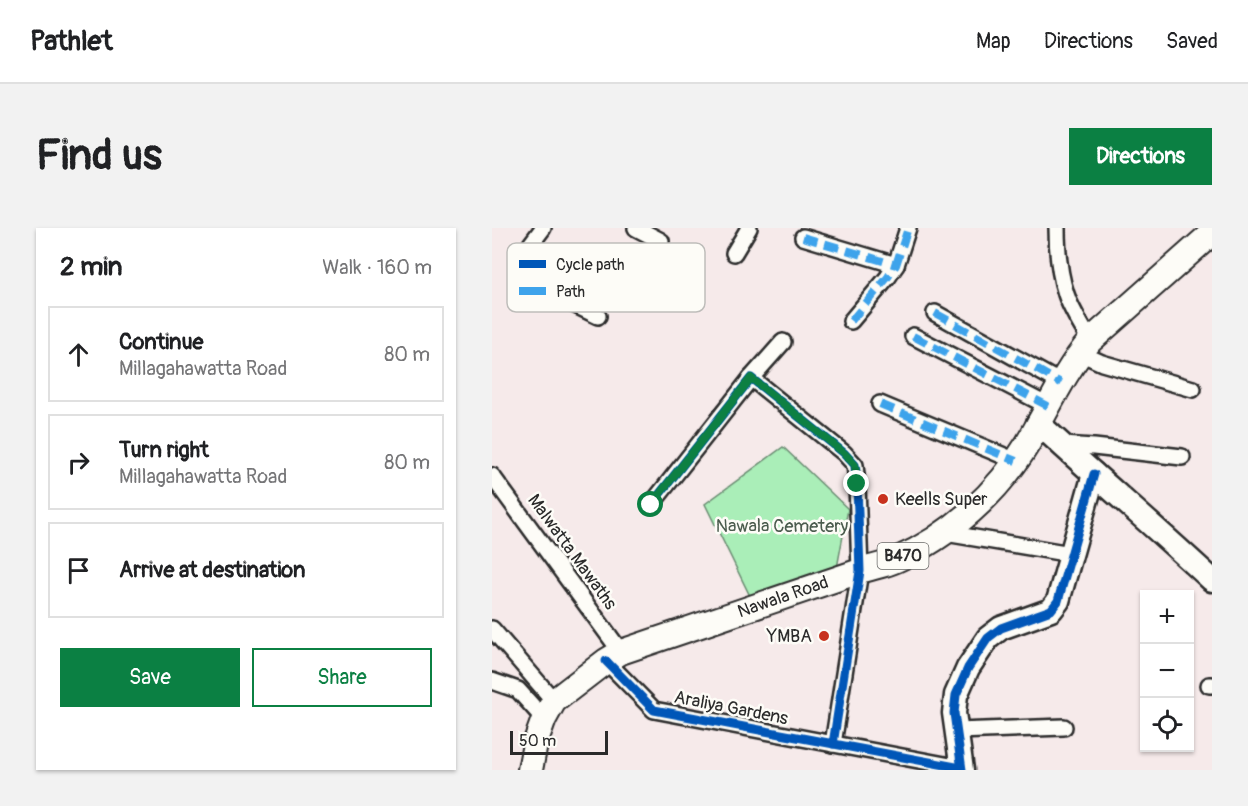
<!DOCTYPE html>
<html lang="en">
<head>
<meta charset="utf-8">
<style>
  body { margin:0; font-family:Pangolin,sans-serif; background:#f2f2f2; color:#202124 }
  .controls { position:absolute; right:18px; bottom:18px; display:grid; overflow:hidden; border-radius:0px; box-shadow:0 2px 4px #0004 }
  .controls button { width:54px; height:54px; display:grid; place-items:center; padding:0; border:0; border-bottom:2px solid #e0e0e0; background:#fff; color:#202124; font:30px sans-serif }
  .scale { position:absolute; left:18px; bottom:15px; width:98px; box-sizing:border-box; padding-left:6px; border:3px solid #2b2b2b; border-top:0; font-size:16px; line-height:21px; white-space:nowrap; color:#2b2b2b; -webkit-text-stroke:4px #fdfcf7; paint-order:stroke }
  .stop { position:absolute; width:18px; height:18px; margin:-14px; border:4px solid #0b8043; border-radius:50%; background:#fff }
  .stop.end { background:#0b8043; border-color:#fff; box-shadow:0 2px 6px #0008 }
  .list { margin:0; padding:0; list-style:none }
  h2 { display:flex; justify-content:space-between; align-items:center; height:78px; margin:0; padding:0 24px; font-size:26px }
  h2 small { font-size:20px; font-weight:400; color:#757577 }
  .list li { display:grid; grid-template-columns:39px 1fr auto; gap:18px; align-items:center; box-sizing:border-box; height:96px; margin:0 12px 12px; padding:0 12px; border:2px solid #e0e0e0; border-radius:0px }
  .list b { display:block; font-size:22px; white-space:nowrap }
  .list p { margin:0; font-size:20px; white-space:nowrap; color:#757577 }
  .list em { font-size:20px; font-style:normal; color:#757577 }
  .actions { display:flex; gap:12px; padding:18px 24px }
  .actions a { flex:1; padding:14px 0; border:2px solid #0b8043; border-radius:0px; text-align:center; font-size:21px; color:#0b8043 }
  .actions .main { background:#0b8043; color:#fff }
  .icon { flex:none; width:33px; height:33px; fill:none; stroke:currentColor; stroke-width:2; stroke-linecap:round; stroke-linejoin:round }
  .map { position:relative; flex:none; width:720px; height:542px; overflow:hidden; border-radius:0px }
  header { display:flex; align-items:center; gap:36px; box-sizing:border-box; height:84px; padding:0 30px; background:#fff; border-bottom:2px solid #e0e0e0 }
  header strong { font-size:28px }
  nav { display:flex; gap:33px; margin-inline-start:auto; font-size:21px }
  .intro { display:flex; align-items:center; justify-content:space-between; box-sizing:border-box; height:144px; padding:0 36px }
  h1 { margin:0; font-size:42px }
  .button { padding:15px 27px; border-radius:0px; background:#0b8043; color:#fff; font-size:21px; font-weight:700 }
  main { display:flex; gap:36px; padding:0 36px }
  aside { flex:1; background:#fff; border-radius:0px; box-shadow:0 2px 4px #0004 }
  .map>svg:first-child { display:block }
  .green { fill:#aaeeb8; stroke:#6a8c72; stroke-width:1.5 }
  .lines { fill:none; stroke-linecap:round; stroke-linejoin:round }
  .street-casing { stroke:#2b2b2b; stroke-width:20 }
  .secondary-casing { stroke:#2b2b2b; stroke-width:27 }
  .primary-casing { stroke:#2b2b2b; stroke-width:28 }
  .street { stroke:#fdfcf7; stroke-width:15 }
  .secondary { stroke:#fdfcf7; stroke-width:22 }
  .primary { stroke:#fdfcf7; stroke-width:24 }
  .quiet { stroke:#3ea3eb; stroke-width:8; stroke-dasharray:15 8; stroke-linecap:butt }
  .cycleway-casing { stroke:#fdfcf7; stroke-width:13 }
  .cycleway { stroke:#0057b8; stroke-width:9 }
  .route { stroke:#0b8043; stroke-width:8 }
  .poi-dot { fill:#c8321e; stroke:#fdfcf7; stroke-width:2 }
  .labels { text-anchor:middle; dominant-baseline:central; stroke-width:5; stroke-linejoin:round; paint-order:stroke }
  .shield { fill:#fdfcf7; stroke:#6a6a68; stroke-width:1.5 }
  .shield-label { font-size:16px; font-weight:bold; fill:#2b2b2b }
  .poi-label { font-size:18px; fill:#2b2b2b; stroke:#fdfcf7; text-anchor:start }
  .park-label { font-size:18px; fill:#4b5c4e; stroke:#fdfcf7 }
  .street-label { font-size:18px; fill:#2b2b2b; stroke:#fdfcf7 }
  .key { fill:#fdfcf7; stroke:#bebdba; stroke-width:1.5 }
  .key-label { font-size:16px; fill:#2b2b2b }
</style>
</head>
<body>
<header>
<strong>Pathlet</strong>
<nav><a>Map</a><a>Directions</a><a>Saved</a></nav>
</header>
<div class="intro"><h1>Find us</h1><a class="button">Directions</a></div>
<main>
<aside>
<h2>2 min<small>Walk · 160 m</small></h2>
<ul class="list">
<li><svg class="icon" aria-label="ahead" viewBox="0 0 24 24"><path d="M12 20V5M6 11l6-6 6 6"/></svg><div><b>Continue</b><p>Millagahawatta Road</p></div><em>80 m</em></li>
<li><svg class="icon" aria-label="right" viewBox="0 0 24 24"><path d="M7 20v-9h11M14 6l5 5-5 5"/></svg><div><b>Turn right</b><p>Millagahawatta Road</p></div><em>80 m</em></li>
<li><svg class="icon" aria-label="arrive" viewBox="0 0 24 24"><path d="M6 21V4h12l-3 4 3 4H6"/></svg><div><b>Arrive at destination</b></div></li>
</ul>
<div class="actions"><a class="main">Save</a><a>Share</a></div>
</aside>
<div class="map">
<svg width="720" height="542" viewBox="0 0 720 542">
  <rect width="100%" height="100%" fill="#f6eaea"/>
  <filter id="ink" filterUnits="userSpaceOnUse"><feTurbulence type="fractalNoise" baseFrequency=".0167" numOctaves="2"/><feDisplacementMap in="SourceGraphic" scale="12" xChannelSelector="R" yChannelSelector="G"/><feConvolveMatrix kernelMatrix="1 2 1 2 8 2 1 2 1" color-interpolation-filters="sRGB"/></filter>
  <g filter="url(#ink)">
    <!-- green -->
    <path class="green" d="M291,219l65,62 -11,59 -86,30 -46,-94z"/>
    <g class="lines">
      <!-- street casing -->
      <g class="street-casing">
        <g id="street">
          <path d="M51,0l-12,16 -8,32 9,8 66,32"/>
          <path d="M144,0l25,13"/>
          <path d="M565,0c0,23 2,45 9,66 5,16 16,32 24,47"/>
          <path d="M311,9l93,28"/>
          <path d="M242,25l15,-25"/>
          <path d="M443,85l126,70"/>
          <path d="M359,93l37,-44 8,-12 12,-37"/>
          <path d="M421,108l135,70"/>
          <path d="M588,125l22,10 91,26"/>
          <path d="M259,150l32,-36"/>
          <path d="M388,176l136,57"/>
          <path d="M570,217l32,2 88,10"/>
          <path d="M0,248l129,176"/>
          <path d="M159,277l100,-127 93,75 11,12 2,19 3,87 -27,173"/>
          <path d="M453,305l126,21"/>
          <path d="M0,401l62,72"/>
          <path d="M114,433l48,49 307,58"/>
          <path d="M0,453l26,9 26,29"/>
          <path d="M717,457h3"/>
          <path d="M465,503l107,-4"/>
        </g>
      </g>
      <!-- secondary casing -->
      <g class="secondary-casing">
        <g id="secondary">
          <path d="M546,195c57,53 117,104 174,157"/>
          <path d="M470,542l-8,-57 2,-18 12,-27 20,-30 13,-10 50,-18 7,-9 36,-127"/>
        </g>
      </g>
      <!-- primary casing -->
      <g class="primary-casing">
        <path id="primary" d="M38,542l5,-26 9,-25 10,-18 52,-40 15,-9 239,-81c12,-4 25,-6 36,-11 53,-23 102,-67 132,-117 20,-34 36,-71 62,-102l122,-108"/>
      </g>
      <!-- street -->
      <use href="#street" class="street"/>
      <!-- secondary -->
      <use href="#secondary" class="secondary"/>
      <!-- primary -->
      <use href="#primary" class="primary"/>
      <!-- quiet -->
      <g class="quiet">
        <path d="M311,9l93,28"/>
        <path d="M443,85l126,70"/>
        <path d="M359,93l37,-44 8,-12 12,-37"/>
        <path d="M421,108l135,70"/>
        <path d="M388,176l136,57"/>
      </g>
      <!-- cycleway casing -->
      <g class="cycleway-casing">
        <g id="cycleway">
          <path d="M159,277l100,-127 93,75 11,12 2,19 3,87 -27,173"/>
          <path d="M114,433l48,49 307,58"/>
          <path d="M470,542l-8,-57 2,-18 12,-27 20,-30 13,-10 50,-18 7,-9 36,-127"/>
        </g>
      </g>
      <!-- cycleway -->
      <use href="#cycleway" class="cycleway"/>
    </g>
  </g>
  <g class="lines" filter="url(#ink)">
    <!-- route -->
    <path class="route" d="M159,277l100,-127 93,75 11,12 2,19"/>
  </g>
  <!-- markers -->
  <g class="poi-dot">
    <circle cx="391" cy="271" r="6"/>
    <circle cx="332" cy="408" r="6"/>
  </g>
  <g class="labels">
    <!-- shield labels -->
    <rect class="shield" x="385.5" y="315" width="51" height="26" rx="4.5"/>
    <g class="shield-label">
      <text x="411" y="328">B470</text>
    </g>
    <!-- poi labels -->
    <g class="poi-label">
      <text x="403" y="271">Keells Super</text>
      <text x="320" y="408" text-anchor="end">YMBA</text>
    </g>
    <!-- park labels -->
    <g class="park-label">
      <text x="290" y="298">Nawala Cemetery</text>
    </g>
    <!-- street labels -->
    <g class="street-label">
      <text transform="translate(80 324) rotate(54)">Malwatta Mawaths</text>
      <text transform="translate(291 369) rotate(-19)">Nawala Road</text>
      <text transform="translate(239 480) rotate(11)">Araliya Gardens</text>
    </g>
  </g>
  <!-- legend -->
  <rect x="15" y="15" width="198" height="69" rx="9" class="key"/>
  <rect x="27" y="32" width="27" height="8" fill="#0057b8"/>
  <rect x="27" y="59" width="27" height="8" fill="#3ea3eb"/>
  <g class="key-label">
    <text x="64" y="42">Cycle path</text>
    <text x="64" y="69">Path</text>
  </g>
</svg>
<div class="controls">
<button>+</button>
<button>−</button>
<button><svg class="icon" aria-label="locate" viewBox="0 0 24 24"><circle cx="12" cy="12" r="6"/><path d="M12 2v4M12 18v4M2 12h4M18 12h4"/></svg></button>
</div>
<div class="scale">50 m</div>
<div class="stop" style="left:159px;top:277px"></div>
<div class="stop end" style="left:365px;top:256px"></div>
</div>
</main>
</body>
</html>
